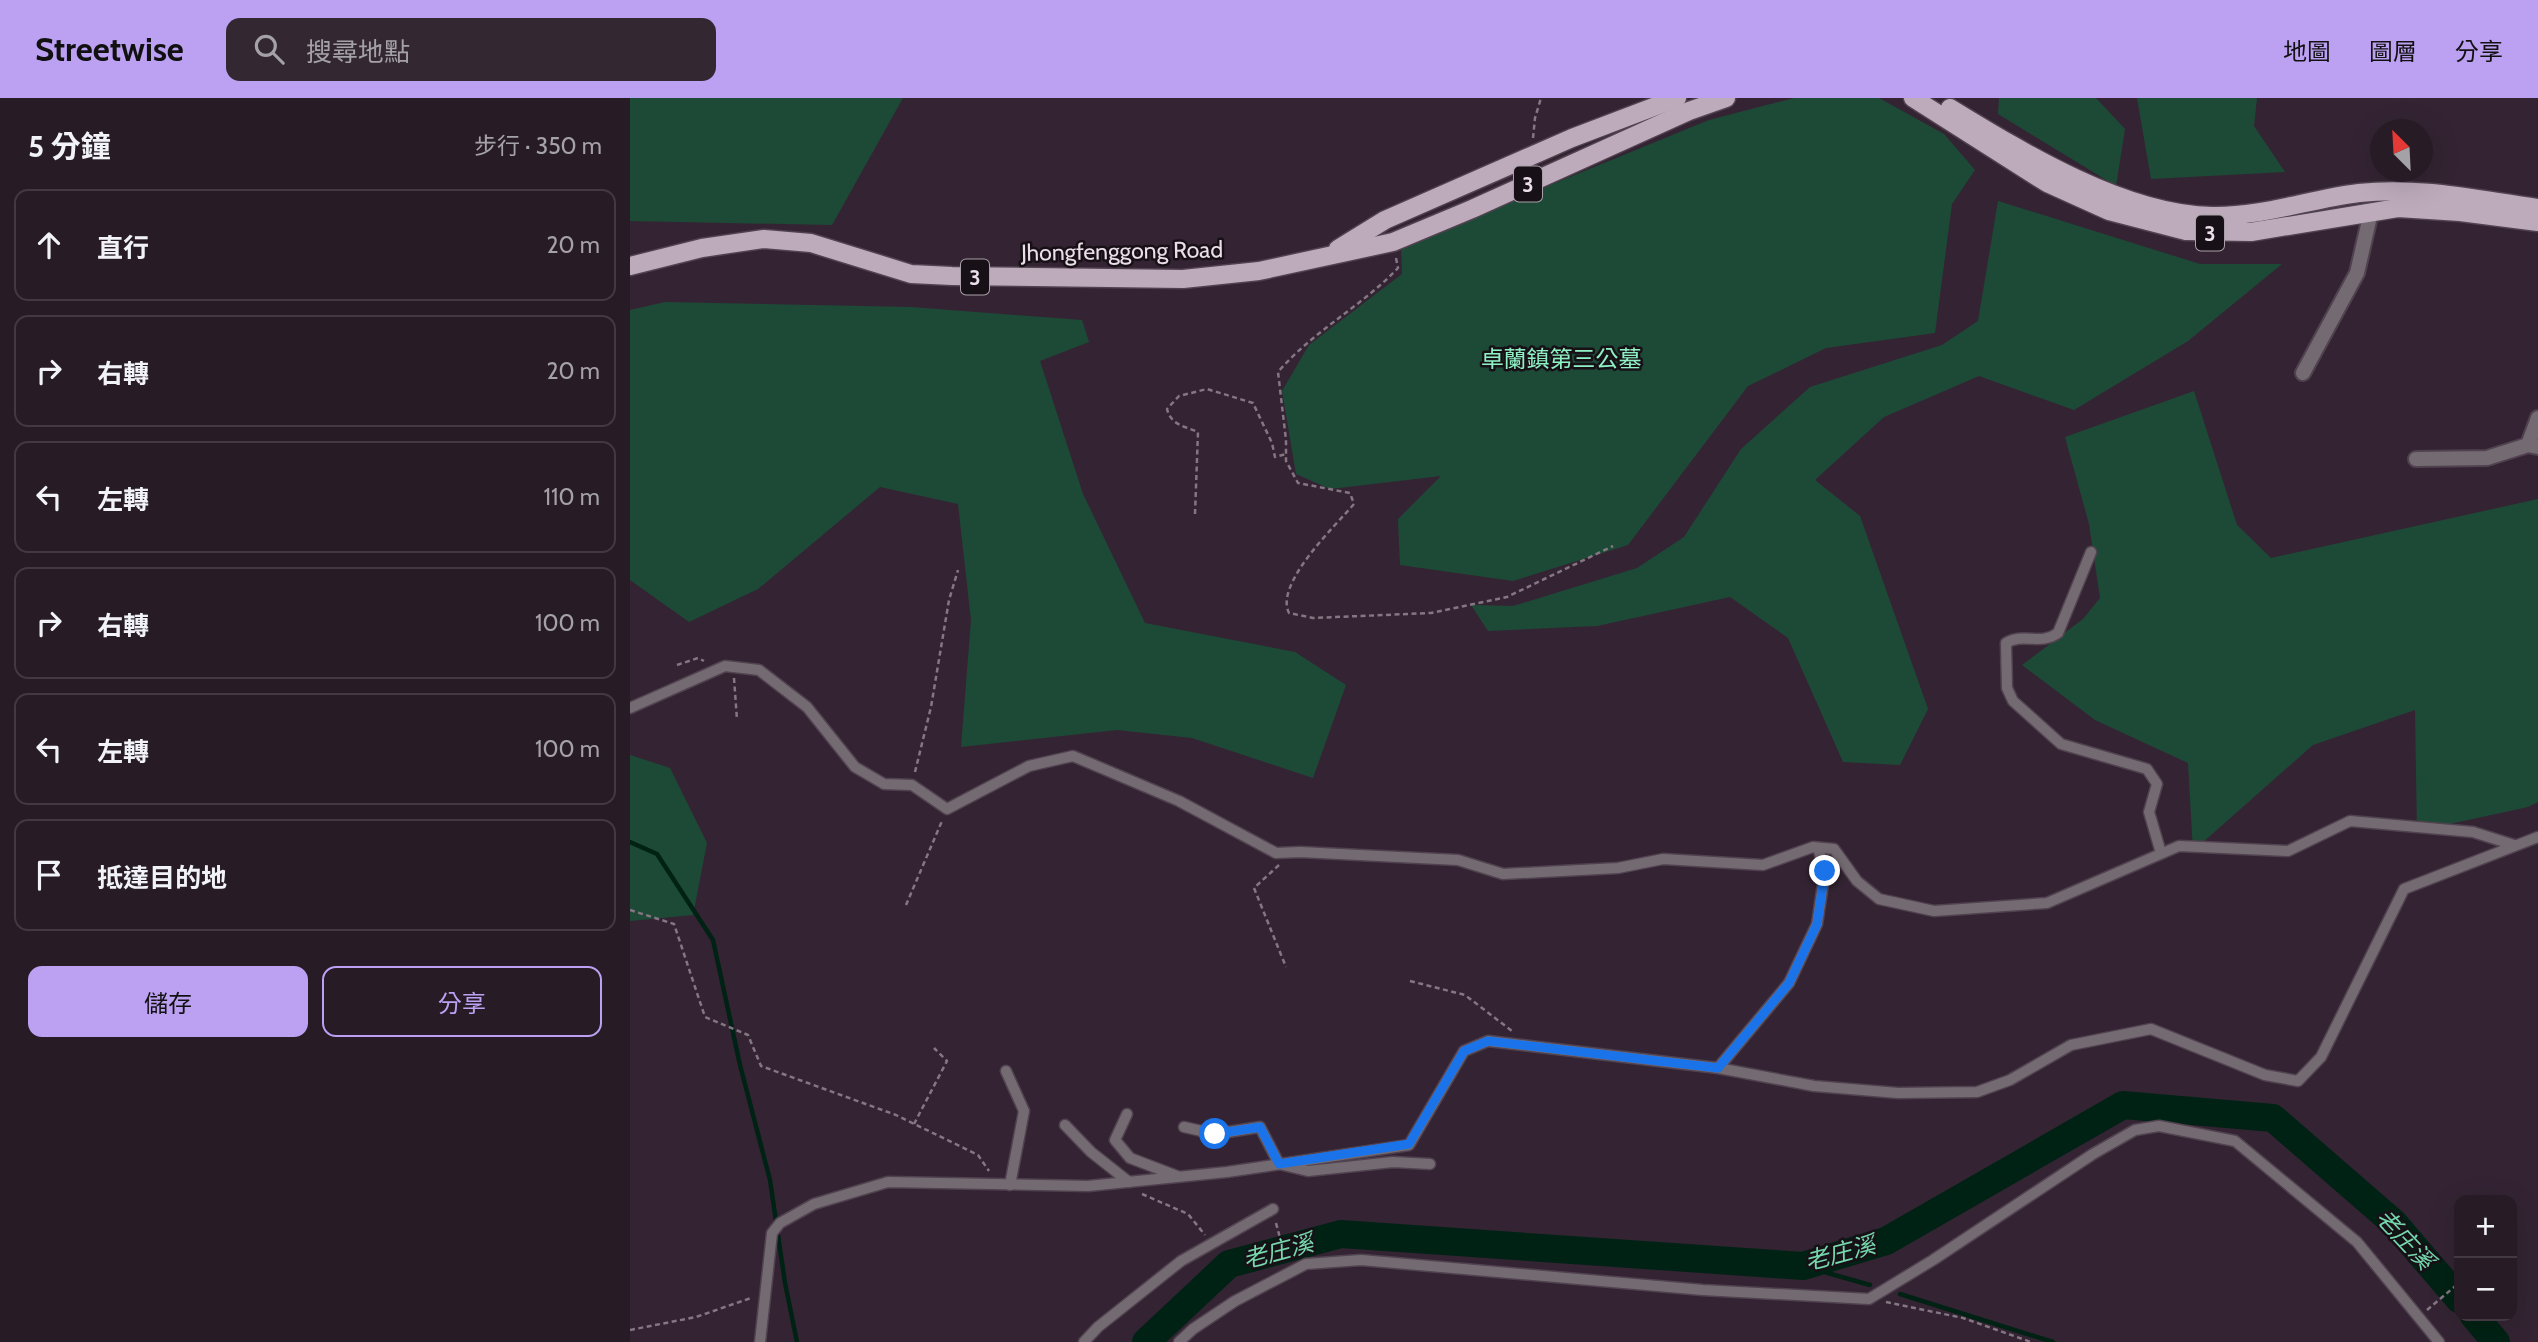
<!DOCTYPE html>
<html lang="zh-TW">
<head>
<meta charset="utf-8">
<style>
  body { margin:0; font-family:Cabin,"Noto Sans TC",sans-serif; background:#332832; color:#f1f3f6 }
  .controls { position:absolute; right:21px; bottom:21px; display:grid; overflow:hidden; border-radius:14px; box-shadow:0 7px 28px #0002 }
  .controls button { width:63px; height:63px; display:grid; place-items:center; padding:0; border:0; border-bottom:2px solid #433943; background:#271b26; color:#f1f3f6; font:35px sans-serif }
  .compass { position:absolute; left:1740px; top:21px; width:63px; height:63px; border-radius:50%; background:#271b26; box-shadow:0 7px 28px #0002; rotate:336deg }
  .stop { position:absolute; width:21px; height:21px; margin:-16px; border:5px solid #1a73e8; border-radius:50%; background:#fff }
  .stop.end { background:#1a73e8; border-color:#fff; box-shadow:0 2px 7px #0008 }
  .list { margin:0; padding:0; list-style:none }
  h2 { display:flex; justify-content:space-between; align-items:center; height:91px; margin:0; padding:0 28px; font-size:30px }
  h2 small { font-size:23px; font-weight:400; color:#a4a1a7 }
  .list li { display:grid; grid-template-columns:46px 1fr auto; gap:21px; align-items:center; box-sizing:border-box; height:112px; margin:0 14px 14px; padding:0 14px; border:2px solid #433943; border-radius:14px }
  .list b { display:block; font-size:26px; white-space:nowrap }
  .list em { font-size:23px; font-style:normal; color:#a4a1a7 }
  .actions { display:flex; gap:14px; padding:21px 28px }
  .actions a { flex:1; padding:16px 0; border:2px solid #bca0f2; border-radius:14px; text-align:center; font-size:24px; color:#bca0f2 }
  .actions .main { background:#bca0f2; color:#111 }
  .icon { flex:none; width:38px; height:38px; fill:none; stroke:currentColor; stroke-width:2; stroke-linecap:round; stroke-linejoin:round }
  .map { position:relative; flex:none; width:1908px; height:1244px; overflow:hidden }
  header { display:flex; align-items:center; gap:42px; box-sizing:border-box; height:98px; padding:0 35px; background:#bca0f2; color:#111 }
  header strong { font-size:33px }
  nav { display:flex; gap:38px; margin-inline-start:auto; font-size:24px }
  .search { width:490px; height:63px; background:#332832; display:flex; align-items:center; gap:18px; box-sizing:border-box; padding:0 24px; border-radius:14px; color:#a4a1a7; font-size:26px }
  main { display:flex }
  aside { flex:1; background:#271b26 }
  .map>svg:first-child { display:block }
  .green { fill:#1d4a37 }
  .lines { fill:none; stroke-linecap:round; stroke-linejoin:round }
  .stream { stroke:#002214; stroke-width:4.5 }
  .river { stroke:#002214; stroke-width:28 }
  .service-casing { stroke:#514250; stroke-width:13 }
  .minor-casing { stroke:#514250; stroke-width:18 }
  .primary-casing { stroke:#514250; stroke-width:21 }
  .path { stroke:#847682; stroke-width:2.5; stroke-dasharray:5 3.5; stroke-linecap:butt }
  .service { stroke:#746b72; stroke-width:10 }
  .minor { stroke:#746b72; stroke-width:14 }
  .primary { stroke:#bdabbb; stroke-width:18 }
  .route { stroke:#1a73e8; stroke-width:9 }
  .labels { text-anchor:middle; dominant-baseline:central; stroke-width:5; stroke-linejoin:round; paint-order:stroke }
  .shield { fill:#171016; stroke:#aba0a9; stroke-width:2 }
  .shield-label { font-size:21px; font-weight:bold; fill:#eadee8 }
  .street-label { font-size:23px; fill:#eadee8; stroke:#171016 }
  .park-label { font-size:23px; fill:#8ef1c4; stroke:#171016 }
  .water-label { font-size:24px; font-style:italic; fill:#75d8ad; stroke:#171016 }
</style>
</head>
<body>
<header>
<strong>Streetwise</strong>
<div class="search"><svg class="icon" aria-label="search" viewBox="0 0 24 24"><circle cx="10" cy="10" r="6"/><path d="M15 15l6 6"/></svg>搜尋地點</div>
<nav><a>地圖</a><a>圖層</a><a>分享</a></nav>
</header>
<main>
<aside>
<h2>5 分鐘<small>步行 · 350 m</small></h2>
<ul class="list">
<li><svg class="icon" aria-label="ahead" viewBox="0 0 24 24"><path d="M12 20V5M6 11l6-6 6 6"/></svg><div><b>直行</b></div><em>20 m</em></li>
<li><svg class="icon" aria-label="right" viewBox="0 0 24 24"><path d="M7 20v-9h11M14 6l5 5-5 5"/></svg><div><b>右轉</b></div><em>20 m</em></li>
<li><svg class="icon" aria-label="left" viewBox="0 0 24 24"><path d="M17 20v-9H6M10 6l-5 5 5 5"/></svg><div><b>左轉</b></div><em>110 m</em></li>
<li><svg class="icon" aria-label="right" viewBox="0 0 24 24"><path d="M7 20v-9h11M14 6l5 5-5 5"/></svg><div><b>右轉</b></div><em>100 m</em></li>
<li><svg class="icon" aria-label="left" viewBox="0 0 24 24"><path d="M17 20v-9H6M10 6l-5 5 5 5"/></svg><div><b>左轉</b></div><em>100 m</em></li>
<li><svg class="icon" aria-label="arrive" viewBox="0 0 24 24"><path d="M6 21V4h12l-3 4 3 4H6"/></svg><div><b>抵達目的地</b></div></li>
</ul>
<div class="actions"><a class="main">儲存</a><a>分享</a></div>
</aside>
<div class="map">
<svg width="1908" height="1244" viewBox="0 0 1908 1244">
  <rect width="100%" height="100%" fill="#342433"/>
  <!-- green -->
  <g class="green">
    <path d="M0,0h273l-71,127 -202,-4z"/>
    <path d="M1164,0h85l65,36 31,36 -23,34 -17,129 -109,15 -78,38 -120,159 -115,36 -113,-16 -2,-46 43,-43 -111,13 -34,-15 -14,-83 27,-46 93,-71 -1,-28 308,-126z"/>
    <path d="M1369,0h97l29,31 -9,57 -118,-72z"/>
    <path d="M1507,0h120l-3,28 31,46 -134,7z"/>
    <path d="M1368,103l202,63h82l-94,77 -114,69 -95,-34 -95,41 -69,63 45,36 68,193 -28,56 -57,-3 -55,-124 -58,-41 -133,29 -109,5 -17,-26 42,1 124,-38 47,-31 57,-88 69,-62 132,-42 36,-24z"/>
    <path d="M35,204l246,5 171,13 7,22 -49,19 43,133 62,129 150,29 51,33 -33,93 -121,-40 -75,-8 -156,17 10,-127 -13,-116 -78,-17 -122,102 -69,33 -59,-42v-270z"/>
    <path d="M1564,293l43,134 34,33 267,-59v303l-10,5 -111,24 -2,-121 -102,35 -120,106 -5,-88 -93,-43 -73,-55 61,-46 17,-21 -11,-74 -24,-87z"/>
    <path d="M0,657l40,13 37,75 -14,72 -63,6z"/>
  </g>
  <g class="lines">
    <!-- stream -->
    <g class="stream">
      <path d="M0,744l27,12 56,86 27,125 30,115 15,103 12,59"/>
      <path d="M1173,1168l67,19"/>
      <path d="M1270,1196l153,48"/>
    </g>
    <!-- river -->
    <g class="river">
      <path d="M1844,1218l22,26"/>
      <path d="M516,1244l83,-78 112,-30 462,32 83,-25 237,-136 150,13 121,105 65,76"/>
    </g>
    <!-- service casing -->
    <g class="service-casing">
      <g id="service">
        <path d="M1461,454l-33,81c-18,13 -35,-1 -52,10l1,45 6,13 48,43 86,25 10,15 -8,28 12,41"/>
        <path d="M0,610l95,-42 34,4 48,37 48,60 29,17 28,1 35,24 82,-43 44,-10 106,45 97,52 24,-1 158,8 45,14 115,-6 45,-9 100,6 50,-18 21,2 23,32 22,18 55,12 113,-8 132,-57 109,5 62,-30 123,11 41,13"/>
        <path d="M1088,970l71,-85 28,-59 8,-53 -7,-23"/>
        <path d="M376,973l18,40 -14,74"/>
        <path d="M497,1016l-12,26 15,18 47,18"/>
        <path d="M435,1027l26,27 38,30"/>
        <path d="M554,1029l31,7 45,-7 19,37 29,7 85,-9 37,2"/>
        <path d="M130,1244l12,-109 8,-10 34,-19 74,-22 200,4 139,-14 182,-27 55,-94 24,-10 230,27 96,18 84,7 79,-1 33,-12 61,-35 80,-16 114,46 33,6 23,-24 83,-168 134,-52"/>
        <path d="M454,1244l14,-15 83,-66 92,-52"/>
        <path d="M549,1244l14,-13 42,-28 71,-37 55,-4 342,30 166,9 64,-39 160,-106 42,-24 24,-4 76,15 122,101 82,100"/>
      </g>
    </g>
    <!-- minor casing -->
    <g class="minor-casing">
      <g id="minor">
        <path d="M1673,275l54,-100 14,-61"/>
        <path d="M1898,347l10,-27"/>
        <path d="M1786,361l71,-1 41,-13 10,2"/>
      </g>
    </g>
    <!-- primary casing -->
    <g class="primary-casing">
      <g id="primary">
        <path d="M1283,0l134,85 62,28 77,20 65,1 147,-24 62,4 78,10"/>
        <path d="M1320,10c72,44 175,107 262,108 50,1 98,-17 147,-23 60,-7 119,7 179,15"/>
        <path d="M708,151l47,-29 187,-82 105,-40"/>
        <path d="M0,168l72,-18 62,-9 47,4 100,31 41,2 231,3 76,-8 134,-29 79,-33 217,-98 37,-13"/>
      </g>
    </g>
    <!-- path -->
    <g class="path">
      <path d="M903,40l2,-20 6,-20"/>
      <path d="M766,160l2,10c-37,39 -85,63 -120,104l8,68v21l12,22 52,10 4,11c-18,21 -80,80 -65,109l24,5 118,-5 76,-16 106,-51"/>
      <path d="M565,416l3,-82c-14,-6 -27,-7 -31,-23l12,-13 28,-7 46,14 19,40 3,14 11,-3"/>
      <path d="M47,567l21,-7 6,3"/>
      <path d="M104,580l3,42"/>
      <path d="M285,674l16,-65 18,-107 9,-30"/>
      <path d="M649,767l-25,23 32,79"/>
      <path d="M276,807l36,-84"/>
      <path d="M0,812l44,14 31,93 43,18 13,31 135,49 82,40 11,16"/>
      <path d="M780,883l55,14 47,36"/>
      <path d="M284,1026l33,-63 -13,-13"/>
      <path d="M512,1096l46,20 17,21"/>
      <path d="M646,1125l10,37"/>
      <path d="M1256,1204l77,16 68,24"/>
      <path d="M1797,1212l32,-27"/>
      <path d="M0,1232l66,-13 55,-19"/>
    </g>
    <!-- service -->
    <use href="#service" class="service"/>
    <!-- minor -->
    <use href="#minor" class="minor"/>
    <!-- primary -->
    <use href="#primary" class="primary"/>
  </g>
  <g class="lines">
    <!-- route -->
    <path class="route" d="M585,1036l45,-7 19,37 130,-20 55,-93 24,-10 230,27 71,-85 28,-59 8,-53"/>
  </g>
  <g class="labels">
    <!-- shield labels -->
    <g class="shield">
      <rect x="884" y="68.5" width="28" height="35" rx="5"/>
      <rect x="1566" y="117.5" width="28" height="35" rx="5"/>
      <rect x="331" y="161.5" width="28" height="35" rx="5"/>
    </g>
    <g class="shield-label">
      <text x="898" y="86">3</text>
      <text x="1580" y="135">3</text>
      <text x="345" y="179">3</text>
    </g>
    <!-- street labels -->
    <g class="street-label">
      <text transform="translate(492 153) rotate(-1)">Jhongfenggong Road</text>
    </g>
    <!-- park labels -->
    <g class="park-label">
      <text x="931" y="261">卓蘭鎮第三公墓</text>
    </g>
    <!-- water labels -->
    <g class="water-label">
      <text transform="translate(1775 1141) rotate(47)">老庄溪</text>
      <text transform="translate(648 1153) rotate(-15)">老庄溪</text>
      <text transform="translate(1210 1155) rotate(-15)">老庄溪</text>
    </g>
  </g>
</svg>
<div class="controls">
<button>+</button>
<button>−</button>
</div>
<svg class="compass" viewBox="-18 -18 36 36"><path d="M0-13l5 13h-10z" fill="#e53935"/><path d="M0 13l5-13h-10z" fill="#a4a1a7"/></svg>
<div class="stop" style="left:585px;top:1036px"></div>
<div class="stop end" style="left:1195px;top:773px"></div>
</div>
</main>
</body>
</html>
